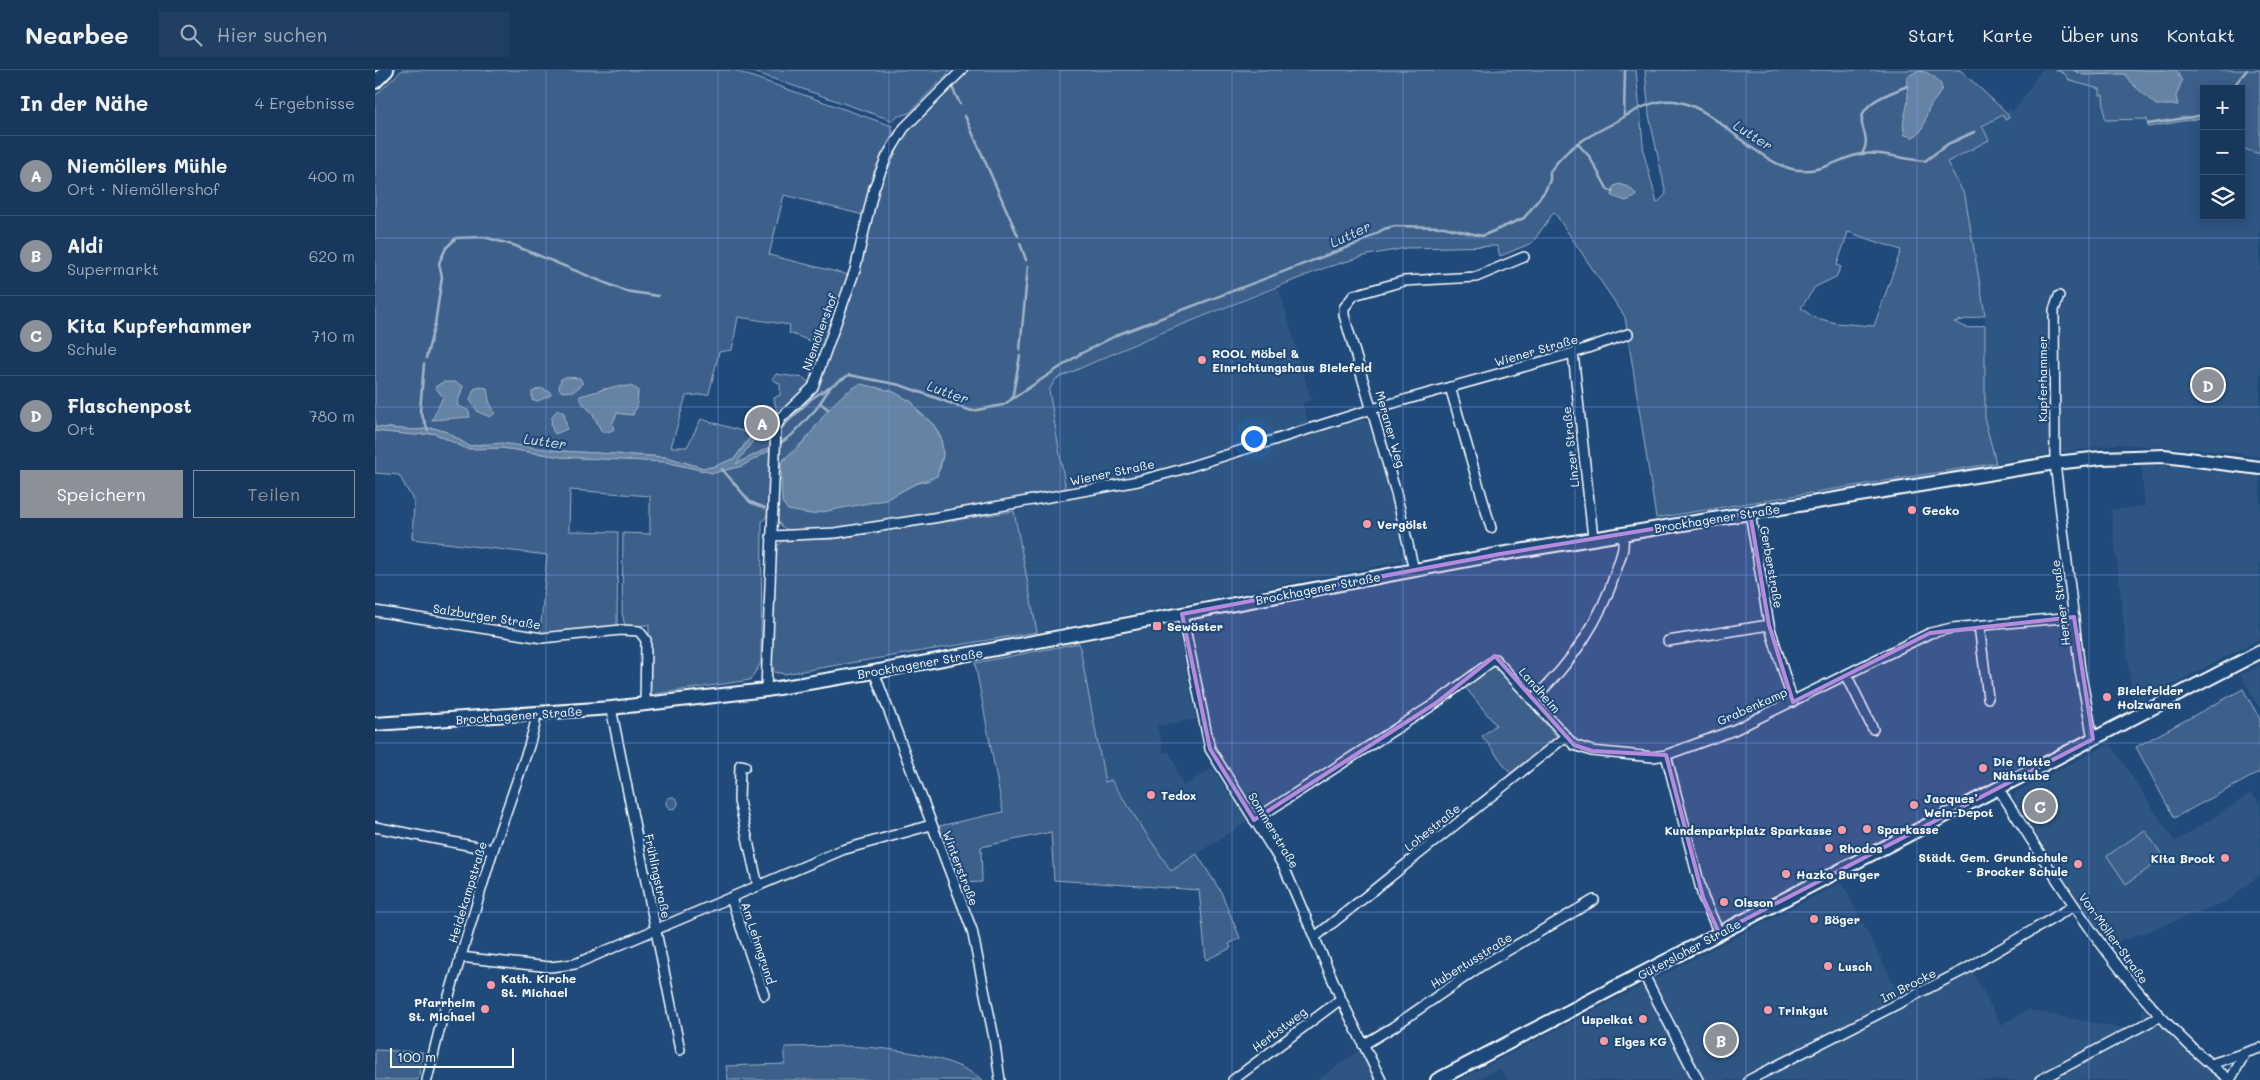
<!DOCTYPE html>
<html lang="de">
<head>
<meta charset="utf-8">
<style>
  body { margin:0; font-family:Mali,sans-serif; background:#203f62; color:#f1f3f6 }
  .controls { position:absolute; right:15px; top:15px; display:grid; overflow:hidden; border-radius:0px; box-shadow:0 2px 12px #0003 }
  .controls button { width:45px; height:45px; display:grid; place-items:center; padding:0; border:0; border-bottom:1px solid #365272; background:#17385c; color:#f1f3f6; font:25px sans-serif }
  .scale { position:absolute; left:15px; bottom:12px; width:124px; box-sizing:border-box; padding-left:5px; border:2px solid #fff; border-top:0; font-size:14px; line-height:18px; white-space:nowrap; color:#fff; -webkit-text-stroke:4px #1f4a7a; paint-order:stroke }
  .you { position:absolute; left:878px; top:368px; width:18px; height:18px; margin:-12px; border:4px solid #fff; border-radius:50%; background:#1a73e8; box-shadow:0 0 0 8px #1a73e833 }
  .badge { display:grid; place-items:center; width:32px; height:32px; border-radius:50%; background:#8c9099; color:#fff; font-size:16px; font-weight:700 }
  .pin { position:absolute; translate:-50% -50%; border:2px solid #fff; box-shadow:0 1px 5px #0006 }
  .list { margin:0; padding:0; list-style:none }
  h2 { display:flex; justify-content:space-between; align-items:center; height:65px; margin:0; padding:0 20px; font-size:21px }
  h2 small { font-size:16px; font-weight:400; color:#9eacbb }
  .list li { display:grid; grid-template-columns:32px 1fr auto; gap:15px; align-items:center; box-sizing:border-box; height:80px; padding:0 20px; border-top:1px solid #365272 }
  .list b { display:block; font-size:19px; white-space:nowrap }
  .list p { margin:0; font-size:16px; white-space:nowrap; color:#9eacbb }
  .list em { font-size:16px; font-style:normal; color:#9eacbb }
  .actions { display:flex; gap:10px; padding:15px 20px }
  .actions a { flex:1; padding:11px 0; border:1px solid #8c9099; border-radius:0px; text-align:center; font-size:18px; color:#8c9099 }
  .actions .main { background:#8c9099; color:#fff }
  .icon { flex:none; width:28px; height:28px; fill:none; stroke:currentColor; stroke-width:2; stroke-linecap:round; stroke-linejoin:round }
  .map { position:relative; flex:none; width:1885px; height:1010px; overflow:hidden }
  header { display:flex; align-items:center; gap:30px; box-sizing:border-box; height:70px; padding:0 25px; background:#17385c; border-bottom:1px solid #365272 }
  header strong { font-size:24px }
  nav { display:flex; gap:28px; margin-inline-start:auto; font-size:18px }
  .search { width:350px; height:45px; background:#203f62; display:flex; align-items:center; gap:12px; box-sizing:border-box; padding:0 18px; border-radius:0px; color:#9eacbb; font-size:19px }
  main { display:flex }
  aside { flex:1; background:#17385c }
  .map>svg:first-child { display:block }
  .built { fill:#2e5683 }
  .green { fill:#3c618b; stroke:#9eb0c5; fill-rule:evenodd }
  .water { fill:#6583a4; stroke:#a3b5c8 }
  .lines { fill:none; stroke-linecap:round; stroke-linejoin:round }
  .stream { stroke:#a3b5c8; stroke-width:2.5 }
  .street-casing { stroke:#fff; stroke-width:12 }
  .secondary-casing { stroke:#fff; stroke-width:16 }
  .street { stroke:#1f4a7a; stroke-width:9 }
  .secondary { stroke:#1f4a7a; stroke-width:12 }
  .marked { fill:#b68bdc; fill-opacity:0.2; stroke:#b68bdc; stroke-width:4; stroke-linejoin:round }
  .grid { fill:none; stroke:#7795e8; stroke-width:1; stroke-opacity:0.55 }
  .poi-dot { fill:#ff9aa2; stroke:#1f4a7a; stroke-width:2 }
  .labels { text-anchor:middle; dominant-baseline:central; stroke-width:4.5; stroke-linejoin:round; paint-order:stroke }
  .street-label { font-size:12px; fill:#fff; stroke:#1f4a7a }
  .poi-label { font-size:12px; font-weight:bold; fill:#fff; stroke:#1f4a7a; text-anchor:start }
  .water-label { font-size:14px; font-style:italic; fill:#d8e0e8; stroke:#1f4a7a }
</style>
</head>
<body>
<header>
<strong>Nearbee</strong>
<div class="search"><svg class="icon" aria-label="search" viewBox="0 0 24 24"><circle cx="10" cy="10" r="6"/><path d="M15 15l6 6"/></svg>Hier suchen</div>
<nav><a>Start</a><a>Karte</a><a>Über uns</a><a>Kontakt</a></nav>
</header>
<main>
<aside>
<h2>In der Nähe<small>4 Ergebnisse</small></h2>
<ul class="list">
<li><span class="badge">A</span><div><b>Niemöllers Mühle</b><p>Ort · Niemöllershof</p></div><em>400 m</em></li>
<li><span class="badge">B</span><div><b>Aldi</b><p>Supermarkt</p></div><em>620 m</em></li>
<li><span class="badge">C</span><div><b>Kita Kupferhammer</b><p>Schule</p></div><em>710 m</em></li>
<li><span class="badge">D</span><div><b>Flaschenpost</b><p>Ort</p></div><em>780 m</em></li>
</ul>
<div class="actions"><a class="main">Speichern</a><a>Teilen</a></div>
</aside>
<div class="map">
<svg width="1885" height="1010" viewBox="0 0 1885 1010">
  <rect width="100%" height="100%" fill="#1f4a7a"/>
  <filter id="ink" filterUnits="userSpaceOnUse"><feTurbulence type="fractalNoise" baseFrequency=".02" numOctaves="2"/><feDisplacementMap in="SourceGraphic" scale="10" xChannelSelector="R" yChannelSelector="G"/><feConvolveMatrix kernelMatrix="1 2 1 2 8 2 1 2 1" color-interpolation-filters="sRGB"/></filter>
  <g filter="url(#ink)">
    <!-- built -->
    <g class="built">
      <path d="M1666,0h15l9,4 5,7 30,8 21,29 26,1 1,8 53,-9 3,17v81h37v-68l19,6v303l-52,-7 -91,-6 -121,19 -11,-42v-106l-38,-153 42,-22 -7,-14 21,-11 5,3 -3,-4 5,-6 2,3 7,-6z"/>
      <path d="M904,218l32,112 -8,3 5,21 -128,43 -114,24 -17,-101 7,-11 90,-40z"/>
      <path d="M987,348l7,5 24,83 10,53 -14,5 -352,68 -23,-121 163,-36z"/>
      <path d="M1766,396h27l92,11v162l-127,66 -22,-195 34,-4z"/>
      <path d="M795,555l8,5 18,89 -39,7 7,27 6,-1 13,34 29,-18 36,53 -77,50 -60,-91 -6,2 -26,-139z"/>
      <path d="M1885,595v45l-19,-35z"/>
      <path d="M1735,673l65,99 76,-49 9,10v71l-32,27 -103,39 -2,-2 -12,9 -29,-40 -66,-104 -2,-5 1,-5 5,-3z"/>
      <path d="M1467,812l57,112 68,-33 34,64 27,-15 98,19 16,-9v-12l78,72h-713l-7,-12 -23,12h-18z"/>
      <path d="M985,980l16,30h-59z"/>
    </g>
    <!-- green -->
    <g class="green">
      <path d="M27,0h331l159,56 1,8 -19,38 -11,43 -79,-20 -15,60 80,20 -25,71 -35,-13 1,-8 -52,-8 -6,33 -13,2 -10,42 -23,2 -15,51h16l14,-28 51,15 -17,24 -22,9 -10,1 -36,-11 -106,-6 -78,-7 -14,2 -22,-14 -14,-4 -17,2 -41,-3v-331zM256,316l7,8 -5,21 -16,-2 -5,11 2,5 -5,3h-7l-9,-18 -13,-14 23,-11z"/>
      <path d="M373,0h203l-42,43 -13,4 -2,4z"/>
      <path d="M592,0h669l8,84 13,49 9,-9 -17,-79 -4,-45h315l46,42 3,6 -4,2 -2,-5 -21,11 7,14 -42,22 18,34 20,119 -31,7 14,6 17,-3v96l11,42 -340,55 -31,-201 -71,-105 -22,31 -32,13 -3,-10 -91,2 -38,7 -43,13 -179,71 -90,40 -7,11 17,101 -232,38 -46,1 -7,-4 -5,-8 3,-93 35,-34 45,-120 19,-81 25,-52 8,-12zM1473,162l53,18 -27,76 -38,-3 -23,-6 -12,-9 14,-21 21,-10 5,-10 -4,-2zM537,332l6,9 16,14 7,13 2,17 -3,14 -9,11 -16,4 -30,16 -104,-17 2,-23 24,-22z"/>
      <path d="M1681,0h204v84l-19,-6v-59h-37v46l-3,-17 -53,9 -1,-8 -42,1 -2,-25h-3v-6l-30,-8 -5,-7z"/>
      <path d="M401,304l28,4 7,7 -33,32 -4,-19 6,-3v-11l-8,-5z"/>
      <path d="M0,361l40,4 19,-2 33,16 35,-1 60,9 104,5 47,11 29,-7 30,-17 -4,65 -6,8 -1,141 -11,17 -101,15v-70l-24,1 -3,-13 1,-80 27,1v-38l-80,-6 -1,41 49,1 -1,95 -77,8 7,-80 -135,-16 2,-37 -15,-27 -24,-2z"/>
      <path d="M398,361l-1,15 -36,18 -1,-2 20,-24z"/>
      <path d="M639,441l23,121 -253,42 -10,-2 -2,-11 3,-107 3,-9 6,-5 49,-1z"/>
      <path d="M704,573l26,139 6,-2 60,91 26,-17 24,38 19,46 -11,6 2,4 -25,12 -7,-70 -145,-10 -3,-48 -70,15 1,35 -21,1 -22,-57 64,-14 -28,-149z"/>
      <path d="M1113,597h9l60,70 -46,37 -29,-38 14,-11 -31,-38z"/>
      <path d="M1868,619l17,30v53l-86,46 -38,-71z"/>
      <circle cx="297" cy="733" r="6"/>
      <path d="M1770,760l19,28 -38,26 -19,-28z"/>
      <path d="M470,976c44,2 102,7 138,34h-255l-2,-14 59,-2v-17z"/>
      <path d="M0,980l48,2 -5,28h-43z"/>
    </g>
    <!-- water -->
    <g class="water">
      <path d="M1698,0h103l6,11 -6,15 2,9h-22l-26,-23 -5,-8 -41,1z"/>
      <path d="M1542,1c10,0 23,7 25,17 -2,7 -7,11 -11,17 -7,10 -5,29 -19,32l-7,-2c-5,-13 3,-25 3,-38 0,-7 -2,-13 -1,-20z"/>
      <path d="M1243,114l11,3 7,7 -1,3 -9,4 -14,-5 1,-9z"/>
      <path d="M191,307l14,1 3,6 -9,7 -12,1 -3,-4 2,-9z"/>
      <path d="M68,312h12l8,4 -6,19 12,6 1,6 -38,3 11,-23 -8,-10z"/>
      <path d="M486,314l31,7 20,11 6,9 16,14 7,13 2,17 -6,21 -22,8 -30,16 -74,14 -23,-4 -6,-8 -1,-38c4,-7 12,-10 17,-16 21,-22 33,-51 63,-64z"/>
      <path d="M256,316l7,4 -1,17 -5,8 -15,-2 -5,11 2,5 -5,3h-7l-9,-18 -13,-14v-4l33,-9z"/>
      <path d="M105,317l7,1 2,13 6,12 -5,4 -12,-5 -8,-12 4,-11z"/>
      <path d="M165,318l10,4 1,3 -13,6 -6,-1v-8z"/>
      <path d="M183,340l6,3 3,16 -12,5c-6,-8 -5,-19 3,-24z"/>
      <path d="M0,357l41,3 17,-2 14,4 22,14 32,-3 60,8 106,6 36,11 10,-1 22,-9 21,-28 16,-3 1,4 -18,7 -19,26 36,-18v3l-30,17 -29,7 -47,-11 -104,-5 -60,-9 -35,1 -33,-16 -19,2 -40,-4z"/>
    </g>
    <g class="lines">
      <!-- stream -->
      <g class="stream">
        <path d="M577,17l8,17"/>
        <path d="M1856,19l16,-19"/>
        <path d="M590,46l53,120"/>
        <path d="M1249,46l1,-46"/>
        <path d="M1773,54l56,-9"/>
        <path d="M1202,73l12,13 19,34 5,1"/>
        <path d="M1487,84c7,-13 3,-17 0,-30 -4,-22 30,-31 45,-38"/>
        <path d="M645,173l6,17"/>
        <path d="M645,280l8,-84"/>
        <path d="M51,288l9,-34 7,-47 -3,-14 7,-15 10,-10 28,-1 29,8 112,46 33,5"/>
        <path d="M49,294l-4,47 8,19"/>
        <path d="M637,329l8,-43"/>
        <path d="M445,333l8,6"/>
        <path d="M407,357l29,-28 18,-12"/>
        <path d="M404,374l13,-9 24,-26 15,-23 18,-11 51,10 72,26 31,-6 77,-51 39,-20 240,-91 25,-14 11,-3 49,1 38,9 42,-18 21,-27 5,-11v-8c15,-24 37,-35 62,-48 15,-9 34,-21 52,-23 32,-4 64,30 88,47 13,8 25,18 40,21 30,6 45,-11 69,-15 22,-3 43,6 64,7l23,-17 26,-12"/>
        <path d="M347,399l28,33 15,6"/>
      </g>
      <!-- street casing -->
      <g class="street-casing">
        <g id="street">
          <path d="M1684,226l-5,14 1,153 25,207 13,69"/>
          <path d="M1198,283l20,185"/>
          <path d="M1075,317l41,141"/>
          <path d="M1375,443l19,112 24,77"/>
          <path d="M396,466l64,-3 98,-15 205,-37 41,-11 193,-61 201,-56 55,-19"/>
          <path d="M1039,500l-18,-77 -52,-178v-7l10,-13 50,-14 72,-4 48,-20"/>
          <path d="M0,541l167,27 79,-8 18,1 7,9 -1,65"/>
          <path d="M807,544l28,135 74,118 57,132 40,81"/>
          <path d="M1604,555l9,73"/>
          <path d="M1293,571l101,-16"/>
          <path d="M499,602l98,258 22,108 6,42"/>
          <path d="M1472,606l26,53"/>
          <path d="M391,620l10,-263 5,-9 32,-31 42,-117 19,-82 13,-32 17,-28 58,-58"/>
          <path d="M1157,630c39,-36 68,-78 84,-129 4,-13 10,-24 6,-37"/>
          <path d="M236,638l69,342"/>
          <path d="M1291,685l37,142 16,36"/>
          <path d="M370,696l-5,-1 -1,36 19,85"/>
          <path d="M1623,718c68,105 131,215 232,292"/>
          <path d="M879,750l182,-117 59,-44 79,86 18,6 61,6 13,-2 68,-25 196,-97 22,-5 122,-11"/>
          <path d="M0,757l118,23"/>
          <path d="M356,828l33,97"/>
          <path d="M940,867l250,-200"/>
          <path d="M85,887l90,10 25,-3 267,-114 89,-25"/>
          <path d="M1268,903l55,107"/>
          <path d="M988,975l30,-18 88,-61 113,-66"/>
          <path d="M1836,994l49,-16"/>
          <path d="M52,1010l15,-61 51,-169 36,-104 6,-22v-10"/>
          <path d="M858,1010l108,-81"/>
          <path d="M1374,1010l217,-111 108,-63"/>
          <path d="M1665,1010l119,-63"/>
          <path d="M1855,1010l14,-25"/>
        </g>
      </g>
      <!-- secondary casing -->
      <g class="secondary-casing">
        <g id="secondary">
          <path d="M0,12l12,-12"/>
          <path d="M0,654l236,-16 155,-18 108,-18 626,-118 555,-91 46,-5 63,-2 96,12"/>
          <path d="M1062,1010l823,-428"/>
        </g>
      </g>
      <!-- street -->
      <use href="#street" class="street"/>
      <!-- secondary -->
      <use href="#secondary" class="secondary"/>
    </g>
  </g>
  <!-- marked area -->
  <path class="marked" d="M1375,443l19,112 24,77 137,-69 144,-16 19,122 -374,194 -16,-36 -37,-142 -74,-4 -18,-6 -79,-89 -59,47 -182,117 -44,-71 -28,-135 318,-60z"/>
  <!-- grid -->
  <path class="grid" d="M171,0v1010M343,0v1010M514,0v1010M685,0v1010M857,0v1010M1028,0v1010M1200,0v1010M1371,0v1010M1542,0v1010M1714,0v1010M0,168h1885M0,337h1885M0,505h1885M0,673h1885M0,842h1885"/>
  <!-- markers -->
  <g class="poi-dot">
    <circle cx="827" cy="290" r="5"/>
    <circle cx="1537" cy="440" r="5"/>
    <circle cx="992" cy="454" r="5"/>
    <rect x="777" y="551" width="10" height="10" rx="2.5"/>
    <circle cx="1732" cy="627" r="5"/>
    <circle cx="1608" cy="698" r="5"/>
    <circle cx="776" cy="725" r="5"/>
    <circle cx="1539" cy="735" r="5"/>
    <circle cx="1492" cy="759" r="5"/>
    <circle cx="1467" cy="760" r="5"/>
    <circle cx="1454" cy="778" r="5"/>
    <circle cx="1850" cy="788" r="5"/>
    <circle cx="1703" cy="794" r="5"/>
    <circle cx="1411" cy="804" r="5"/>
    <circle cx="1349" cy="832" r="5"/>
    <circle cx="1439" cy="849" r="5"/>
    <circle cx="1453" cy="896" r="5"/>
    <circle cx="116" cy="915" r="5"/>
    <circle cx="110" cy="939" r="5"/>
    <circle cx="1393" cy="940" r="5"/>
    <circle cx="1268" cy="949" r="5"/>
    <circle cx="1229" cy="971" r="5"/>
  </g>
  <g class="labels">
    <!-- street labels -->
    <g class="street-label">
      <text transform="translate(444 262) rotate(-70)">Niemöllershof</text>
      <text transform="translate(1161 280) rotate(-16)">Wiener Straße</text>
      <text transform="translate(1667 309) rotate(-90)">Kupferhammer</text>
      <text transform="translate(1016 359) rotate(74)">Meraner Weg</text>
      <text transform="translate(1195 377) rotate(-96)">Linzer Straße</text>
      <text transform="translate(737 402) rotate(-12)">Wiener Straße</text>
      <text transform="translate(1342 448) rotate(-9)">Brockhagener Straße</text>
      <text transform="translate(1397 497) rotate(80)">Gerberstraße</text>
      <text transform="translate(943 518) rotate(-11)">Brockhagener Straße</text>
      <text transform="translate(1685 533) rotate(-97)">Herner Straße</text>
      <text transform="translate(112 546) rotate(9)">Salzburger Straße</text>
      <text transform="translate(545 593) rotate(-10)">Brockhagener Straße</text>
      <text transform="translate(1165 620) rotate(49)">Landheim</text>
      <text transform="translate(1377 636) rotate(-24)">Grabenkamp</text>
      <text transform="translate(144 645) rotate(-4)">Brockhagener Straße</text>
      <text transform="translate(1057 757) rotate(-39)">Lohestraße</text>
      <text transform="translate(899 760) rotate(59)">Sommerstraße</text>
      <text transform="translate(586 798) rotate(69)">Winterstraße</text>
      <text transform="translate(283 806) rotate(78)">Frühlingstraße</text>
      <text transform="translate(92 822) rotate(-73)">Heidekampstraße</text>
      <text transform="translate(1739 868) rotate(54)">Von-Möller-Straße</text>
      <text transform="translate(384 873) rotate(72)">Am Lehmgrund</text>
      <text transform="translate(1314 879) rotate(-28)">Gütersloher Straße</text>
      <text transform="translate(1096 890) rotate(-32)">Hubertusstraße</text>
      <text transform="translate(1533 915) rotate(-27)">Im Brocke</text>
      <text transform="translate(904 959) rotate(-37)">Herbstweg</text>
    </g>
    <!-- poi labels -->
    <g class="poi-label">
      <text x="837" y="283">ROOL Möbel &amp;<tspan x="837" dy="14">Einrichtungshaus Bielefeld</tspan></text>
      <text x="1547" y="440">Gecko</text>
      <text x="1002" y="454">Vergölst</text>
      <text x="792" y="556">Sewöster</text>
      <text x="1742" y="620">Bielefelder<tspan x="1742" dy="14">Holzwaren</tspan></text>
      <text x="1618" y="691">Die flotte<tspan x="1618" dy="14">Nähstube</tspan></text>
      <text x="786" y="725">Tedox</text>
      <text x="1549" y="728">Jacques’<tspan x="1549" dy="14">Wein-Depot</tspan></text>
      <text x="1502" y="759">Sparkasse</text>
      <text x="1457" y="760" text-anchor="end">Kundenparkplatz Sparkasse</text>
      <text x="1464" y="778">Rhodos</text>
      <text x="1693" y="787" text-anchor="end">Städt. Gem. Grundschule<tspan x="1693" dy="14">- Brocker Schule</tspan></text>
      <text x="1840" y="788" text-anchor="end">Kita Brock</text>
      <text x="1421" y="804">Hazko Burger</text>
      <text x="1359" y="832">Olsson</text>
      <text x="1449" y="849">Böger</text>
      <text x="1463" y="896">Lusch</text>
      <text x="126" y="908">Kath. Kirche<tspan x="126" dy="14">St. Michael</tspan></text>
      <text x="100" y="932" text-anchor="end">Pfarrheim<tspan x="100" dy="14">St. Michael</tspan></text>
      <text x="1403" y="940">Trinkgut</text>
      <text x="1258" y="949" text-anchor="end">Uspelkat</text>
      <text x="1239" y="971">Elges KG</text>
    </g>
    <!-- water labels -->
    <g class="water-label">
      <text transform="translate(1378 65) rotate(33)">Lutter</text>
      <text transform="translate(975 164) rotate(-25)">Lutter</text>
      <text transform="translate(573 322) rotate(20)">Lutter</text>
      <text transform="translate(170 371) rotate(8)">Lutter</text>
    </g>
  </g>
</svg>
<div class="controls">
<button>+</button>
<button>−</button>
<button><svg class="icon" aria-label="layers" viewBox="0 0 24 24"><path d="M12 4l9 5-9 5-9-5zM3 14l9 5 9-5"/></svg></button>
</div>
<div class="scale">100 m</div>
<div class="you"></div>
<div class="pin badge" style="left:387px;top:353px">A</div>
<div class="pin badge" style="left:1346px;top:970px">B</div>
<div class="pin badge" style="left:1665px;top:736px">C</div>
<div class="pin badge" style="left:1833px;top:315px">D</div>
</div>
</main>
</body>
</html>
